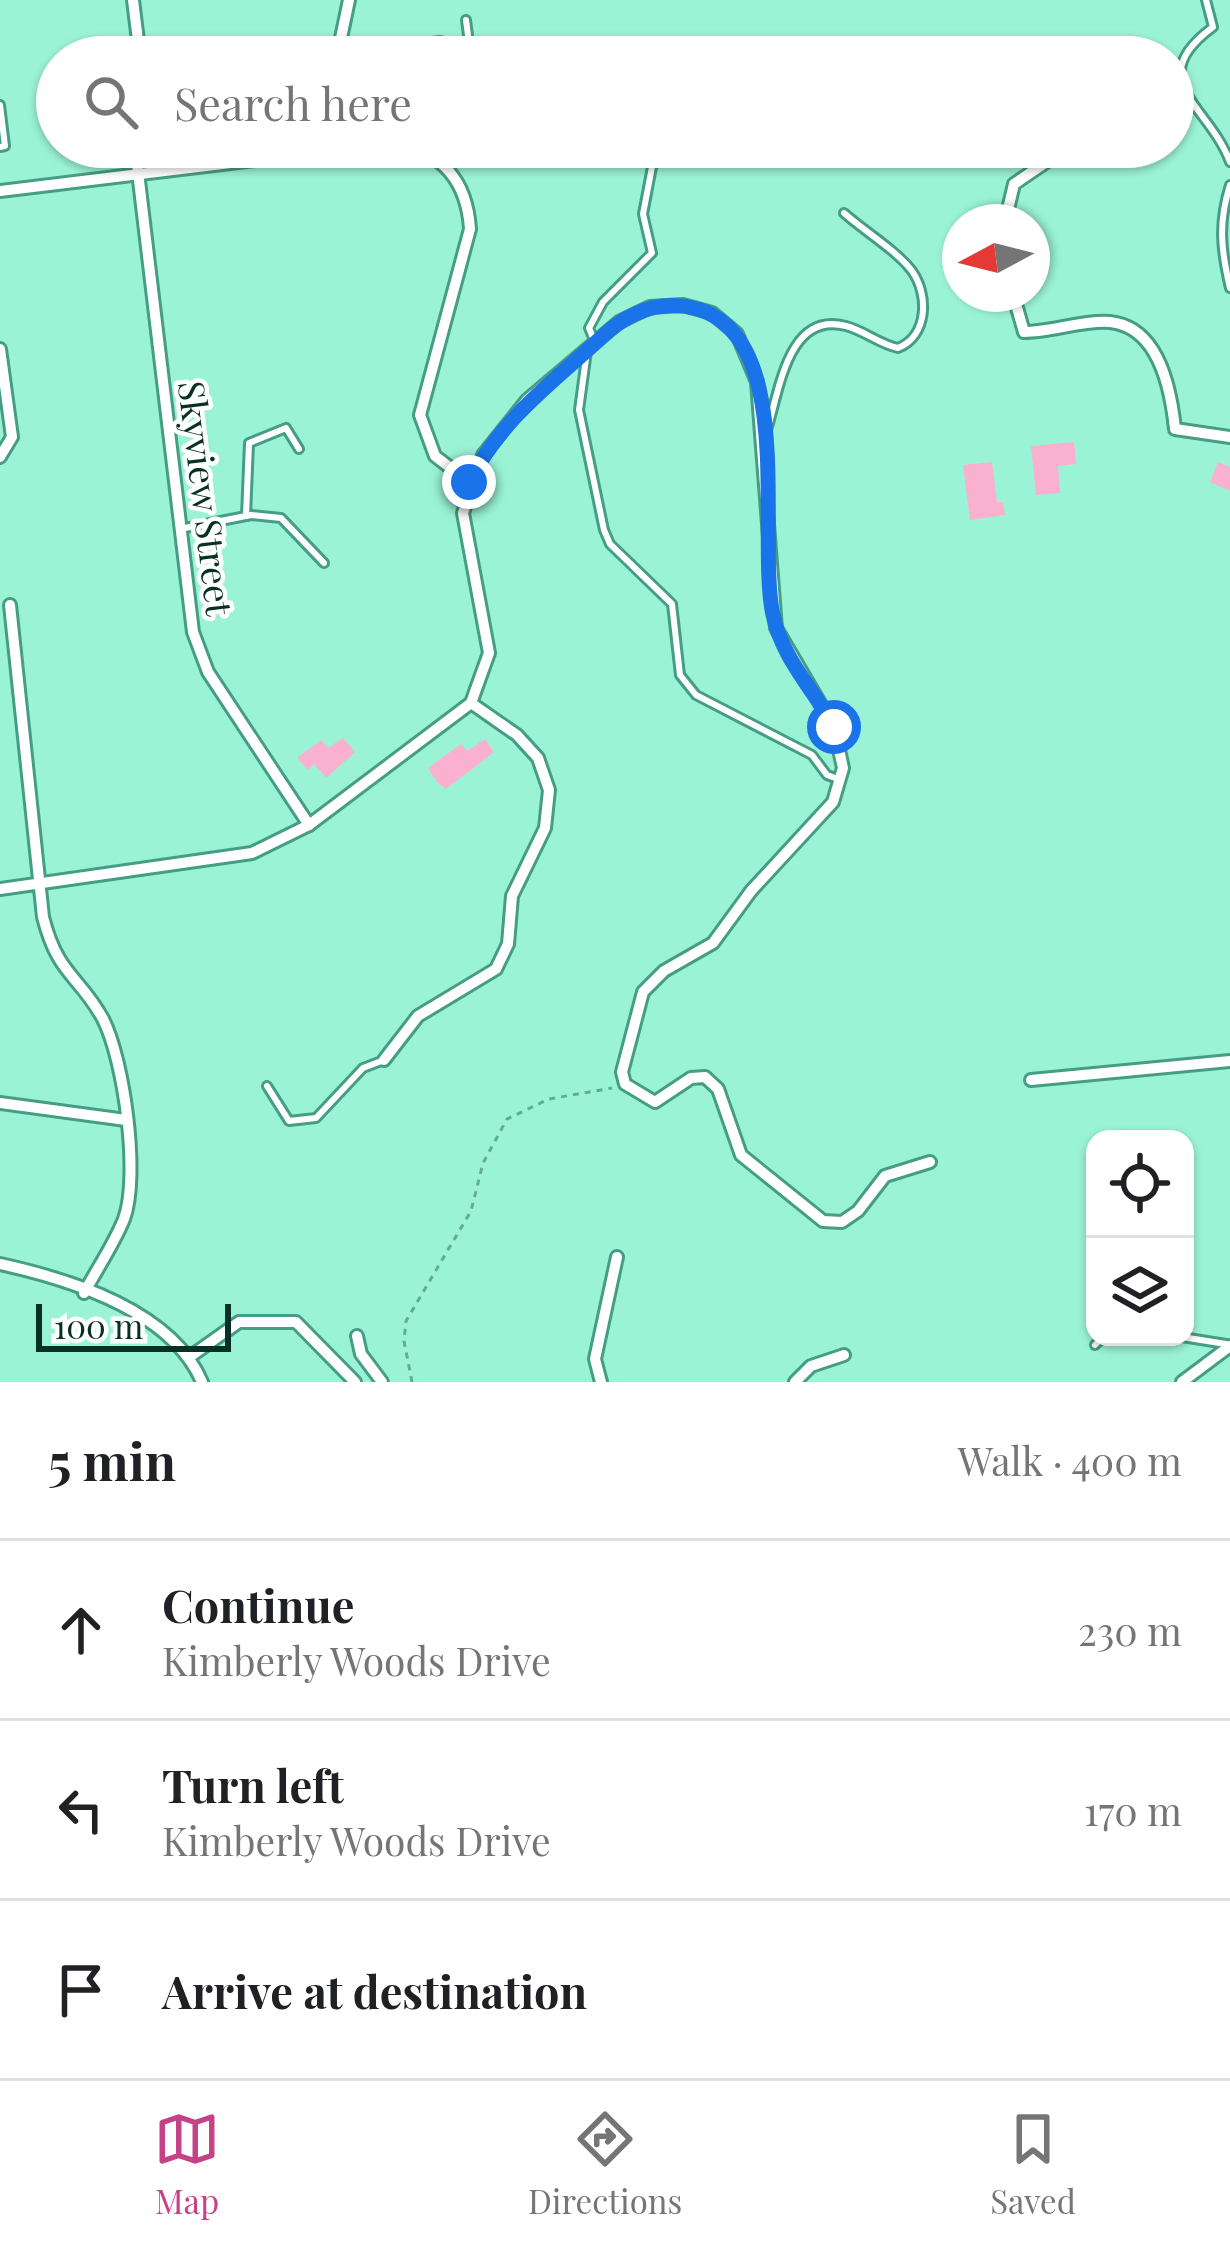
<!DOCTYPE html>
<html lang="en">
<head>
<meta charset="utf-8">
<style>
  body { margin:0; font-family:"Playfair Display",serif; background:#f6f6f6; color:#202124 }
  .controls { position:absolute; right:36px; bottom:36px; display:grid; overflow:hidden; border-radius:24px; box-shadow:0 3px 9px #0004 }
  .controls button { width:108px; height:108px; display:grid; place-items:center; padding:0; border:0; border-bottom:3px solid #e0e0e0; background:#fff; color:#202124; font:60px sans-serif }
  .compass { position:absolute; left:942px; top:204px; width:108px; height:108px; border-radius:50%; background:#fff; box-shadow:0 3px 9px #0004; rotate:263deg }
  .scale { position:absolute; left:36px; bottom:30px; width:195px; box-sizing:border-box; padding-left:12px; border:6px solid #083025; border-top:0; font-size:33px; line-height:42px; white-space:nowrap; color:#083025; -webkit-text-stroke:9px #fff; paint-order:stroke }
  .stop { position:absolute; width:36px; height:36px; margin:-27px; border:9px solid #1a73e8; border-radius:50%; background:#fff }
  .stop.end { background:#1a73e8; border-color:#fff; box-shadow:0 3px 12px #0008 }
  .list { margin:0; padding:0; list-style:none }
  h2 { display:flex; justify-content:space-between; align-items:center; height:156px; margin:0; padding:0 48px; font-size:51px }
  h2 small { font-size:39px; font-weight:400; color:#757577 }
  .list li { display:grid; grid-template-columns:78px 1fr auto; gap:36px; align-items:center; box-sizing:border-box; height:180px; padding:0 48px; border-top:3px solid #e0e0e0 }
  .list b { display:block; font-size:45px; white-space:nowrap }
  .list p { margin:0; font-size:39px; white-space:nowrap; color:#757577 }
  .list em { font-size:39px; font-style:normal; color:#757577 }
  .icon { flex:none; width:66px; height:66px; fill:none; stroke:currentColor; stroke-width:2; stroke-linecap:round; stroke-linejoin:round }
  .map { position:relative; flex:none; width:1230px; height:1382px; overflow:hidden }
  .search { position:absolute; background:#fff; box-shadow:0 3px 9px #0004; left:36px; right:36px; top:36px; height:132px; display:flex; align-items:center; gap:30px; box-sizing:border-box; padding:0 42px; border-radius:66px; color:#757577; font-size:45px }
  .sheet { height:696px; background:#fff }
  nav { display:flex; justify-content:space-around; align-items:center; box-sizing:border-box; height:168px; border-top:3px solid #e0e0e0; background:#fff; font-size:33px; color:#757577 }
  nav a { display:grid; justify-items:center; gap:6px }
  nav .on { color:#c54287 }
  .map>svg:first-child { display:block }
  .building { fill:#fab1d0 }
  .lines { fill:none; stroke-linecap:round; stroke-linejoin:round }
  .service-casing { stroke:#459d84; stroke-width:12 }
  .minor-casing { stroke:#459d84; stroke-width:16 }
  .path { stroke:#64aa94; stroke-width:3; stroke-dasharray:6 6; stroke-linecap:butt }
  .service { stroke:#fff; stroke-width:6 }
  .minor { stroke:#fff; stroke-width:10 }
  .route { stroke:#1a73e8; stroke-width:15 }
  .labels { text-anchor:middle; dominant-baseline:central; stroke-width:9; stroke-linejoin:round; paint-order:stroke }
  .street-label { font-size:36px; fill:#083025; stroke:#fff }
</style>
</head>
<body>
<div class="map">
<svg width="1230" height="1382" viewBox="0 0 1230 1382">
  <rect width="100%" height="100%" fill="#9bf3d6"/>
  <!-- building -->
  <g class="building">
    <path d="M1074,442l2,22 -18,2 2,27 -24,2 -5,-49z"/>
    <path d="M992,462l5,40h6l2,13 -35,5 -7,-55z"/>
    <path d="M1218,462l12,5v24l-20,-9z"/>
    <path d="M343,738l12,14 -29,26 -12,-14 -6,6 -11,-12 24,-18 7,8z"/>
    <path d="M485,739l9,13 -48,37 -9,-7 -9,-14 33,-24 6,7z"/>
  </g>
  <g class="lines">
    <!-- service casing -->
    <g class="service-casing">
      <g id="service">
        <path d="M1206,0l7,27c-72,53 -4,78 17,135"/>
        <path d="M453,44l16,-1 -3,-23"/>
        <path d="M337,54l103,-13 13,3 -71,12 -17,-4"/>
        <path d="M0,105l5,41 -5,1"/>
        <path d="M717,147v2"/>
        <path d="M1230,185c-12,38 -9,65 0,103"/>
        <path d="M594,340l-5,-12 14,-26 49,-49 -9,-39 9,-47 14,-20"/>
        <path d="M587,351l-8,59 25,120 6,14 62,60 8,71 16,20 116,60 15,20 11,4"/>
        <path d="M765,436c14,-38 20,-126 81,-110 19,5 33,18 52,22 30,-12 31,-53 14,-77 -16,-21 -48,-40 -68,-58"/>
        <path d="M246,516l3,-73 37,-15 13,21"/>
        <path d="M180,529l71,-14 30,3 43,45"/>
        <path d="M267,1086l22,35 27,-3 47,-50 21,-8"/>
        <path d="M1182,1337l44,7"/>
        <path d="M1095,1345l8,-8"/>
      </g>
    </g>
    <!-- minor casing -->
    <g class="minor-casing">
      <g id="minor">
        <path d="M133,0l7,57"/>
        <path d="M337,57l12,-57"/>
        <path d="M135,147l58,485 15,40 101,153"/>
        <path d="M394,147c49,2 73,36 76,82l-50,186 15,41 34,26"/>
        <path d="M0,191l362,-44"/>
        <path d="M1005,222l9,-38 47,-32"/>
        <path d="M1013,294l11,38c28,0 58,-12 86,-10 49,5 61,68 65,107l55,8"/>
        <path d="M0,349l12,88 -12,20"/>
        <path d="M10,605l33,312c15,59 36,58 60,102 21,41 37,157 21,200 -10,25 -27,50 -40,74"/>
        <path d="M0,889l252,-36 57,-28 162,-122 18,-50 -26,-140 20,-58 44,-55 92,-78 31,-15 33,-2 29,8 25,21 20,48 19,246 58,99 9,41 -10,34 -82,89 -38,52 -49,28 -21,21 -21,80 3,12 30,18 36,-24 14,-1 13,12 23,66 82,66 19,1 16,-11 27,-35 45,-14"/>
        <path d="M384,1060l34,-44 78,-47 12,-25 4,-48 33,-68 4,-38 -11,-32 -21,-23 -46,-32"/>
        <path d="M1031,1080l199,-19"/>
        <path d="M0,1103l126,17"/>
        <path d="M0,1264c73,16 172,47 202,118"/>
        <path d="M357,1336l4,18 21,28"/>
        <path d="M191,1356l48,-34h57l59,60"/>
        <path d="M601,1382l-6,-23 22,-102"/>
        <path d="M795,1382l16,-16 33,-11"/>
        <path d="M1182,1382l48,-36"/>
      </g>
    </g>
    <!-- path -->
    <path class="path" d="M412,1382l-8,-41 2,-20 65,-110 12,-48 24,-44 42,-20 63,-11"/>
    <!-- service -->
    <use href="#service" class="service"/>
    <!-- minor -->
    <use href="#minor" class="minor"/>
  </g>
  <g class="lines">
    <!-- route -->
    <path class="route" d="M469,482c32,-63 83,-99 134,-146 26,-24 56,-36 91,-28 105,26 62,228 79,307 9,43 41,75 61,112"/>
  </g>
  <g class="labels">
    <!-- street labels -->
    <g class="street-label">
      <text transform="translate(207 498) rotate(83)">Skyview Street</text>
    </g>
  </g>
</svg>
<div class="controls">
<button><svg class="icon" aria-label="locate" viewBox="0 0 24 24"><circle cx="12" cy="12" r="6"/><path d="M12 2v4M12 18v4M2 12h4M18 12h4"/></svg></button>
<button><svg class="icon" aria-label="layers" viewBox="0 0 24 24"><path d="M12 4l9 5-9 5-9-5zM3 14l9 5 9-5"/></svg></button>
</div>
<svg class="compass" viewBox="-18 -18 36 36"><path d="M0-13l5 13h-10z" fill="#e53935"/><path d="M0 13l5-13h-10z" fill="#757577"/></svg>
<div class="scale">100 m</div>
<div class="stop" style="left:834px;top:727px"></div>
<div class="stop end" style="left:469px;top:482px"></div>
<div class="search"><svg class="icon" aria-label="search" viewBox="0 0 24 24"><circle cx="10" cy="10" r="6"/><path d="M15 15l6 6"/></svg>Search here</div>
</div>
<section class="sheet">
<h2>5 min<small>Walk · 400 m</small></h2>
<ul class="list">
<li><svg class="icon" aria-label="ahead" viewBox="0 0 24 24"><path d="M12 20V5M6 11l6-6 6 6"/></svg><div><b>Continue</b><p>Kimberly Woods Drive</p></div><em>230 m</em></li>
<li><svg class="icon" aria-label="left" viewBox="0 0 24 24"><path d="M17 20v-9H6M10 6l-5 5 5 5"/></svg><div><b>Turn left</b><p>Kimberly Woods Drive</p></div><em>170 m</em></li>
<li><svg class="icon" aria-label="arrive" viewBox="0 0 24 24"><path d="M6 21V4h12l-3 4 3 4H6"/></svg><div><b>Arrive at destination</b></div></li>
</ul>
</section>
<nav>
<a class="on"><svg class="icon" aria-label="map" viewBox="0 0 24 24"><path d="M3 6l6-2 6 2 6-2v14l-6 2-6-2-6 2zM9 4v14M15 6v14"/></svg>Map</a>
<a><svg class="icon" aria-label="directions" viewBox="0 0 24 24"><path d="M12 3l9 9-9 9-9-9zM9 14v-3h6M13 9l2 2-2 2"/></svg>Directions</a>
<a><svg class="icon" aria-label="saved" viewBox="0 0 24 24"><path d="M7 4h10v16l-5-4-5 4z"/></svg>Saved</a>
</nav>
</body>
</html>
